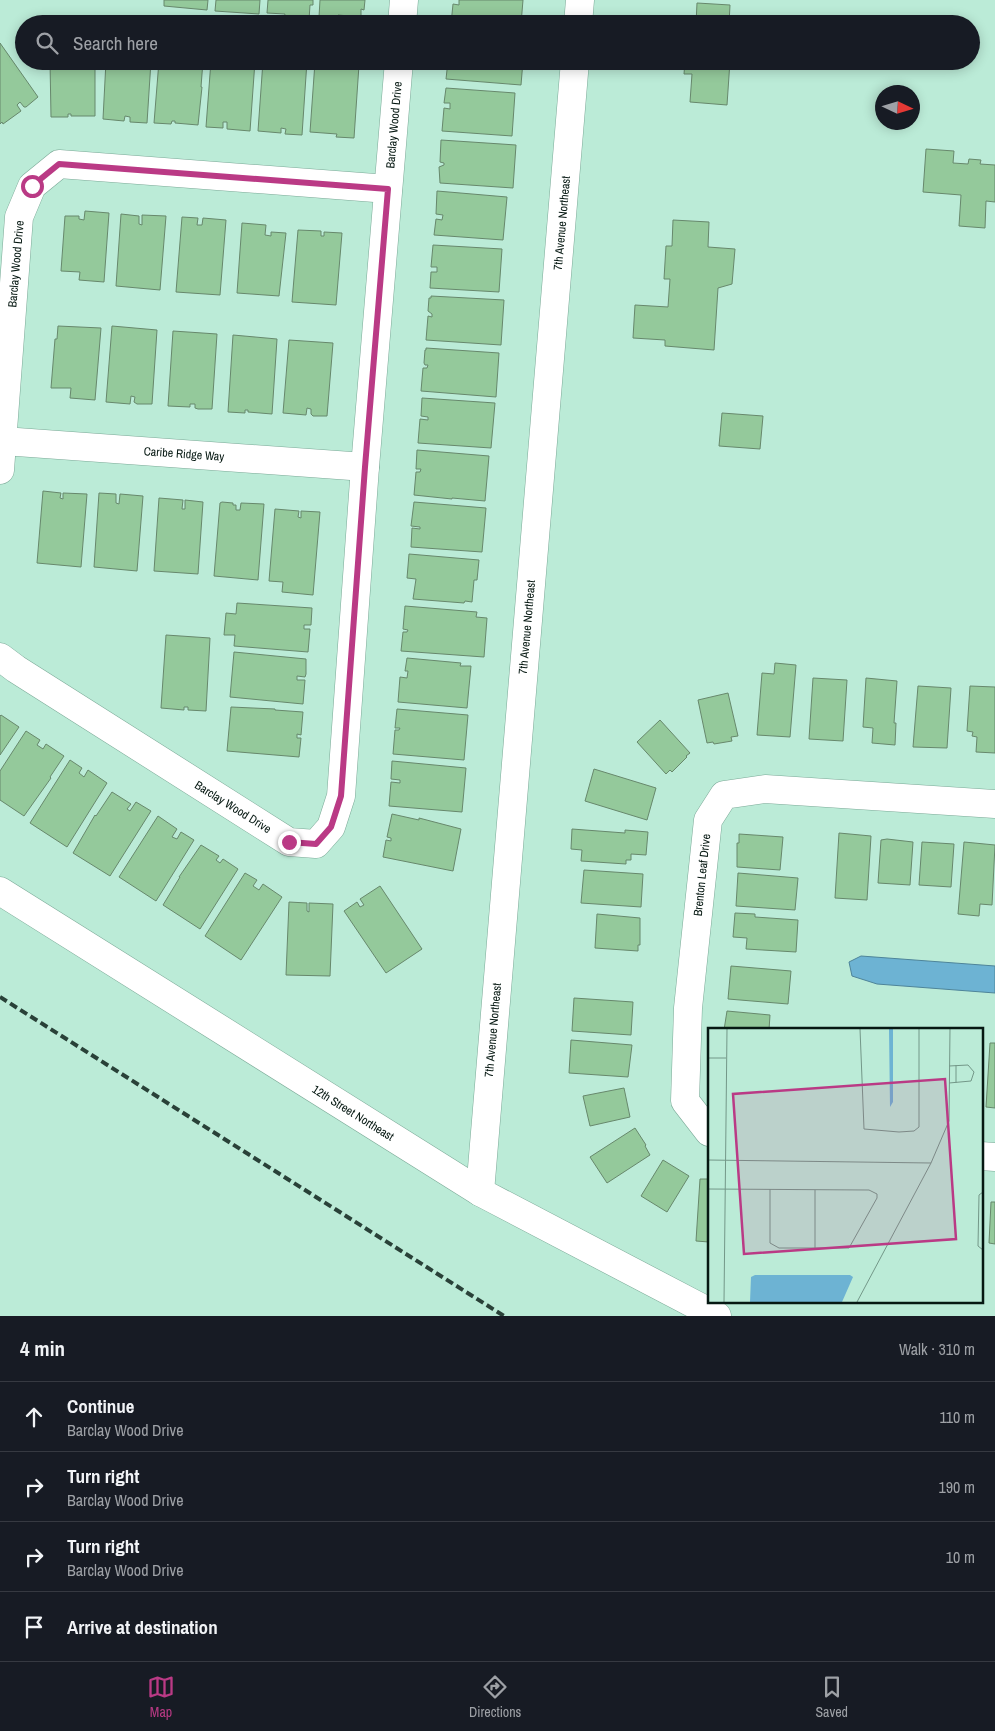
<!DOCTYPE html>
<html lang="en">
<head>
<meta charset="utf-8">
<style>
  body { margin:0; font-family:"Archivo Narrow",sans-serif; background:#20242c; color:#f1f3f6 }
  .compass { position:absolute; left:875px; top:85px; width:45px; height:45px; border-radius:50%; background:#171b24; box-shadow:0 2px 12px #0003; rotate:94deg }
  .stop { position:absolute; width:15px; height:15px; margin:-11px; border:4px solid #ba3a85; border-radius:50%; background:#fff }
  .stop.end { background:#ba3a85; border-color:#fff; box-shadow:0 1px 5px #0008 }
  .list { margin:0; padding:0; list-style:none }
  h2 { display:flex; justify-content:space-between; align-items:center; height:65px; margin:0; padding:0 20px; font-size:21px }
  h2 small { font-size:16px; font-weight:400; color:#9ea1a6 }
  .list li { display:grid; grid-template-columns:32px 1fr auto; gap:15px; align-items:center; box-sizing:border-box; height:70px; padding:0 20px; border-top:1px solid #363941 }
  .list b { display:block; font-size:19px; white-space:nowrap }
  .list p { margin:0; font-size:16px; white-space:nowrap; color:#9ea1a6 }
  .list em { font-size:16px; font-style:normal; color:#9ea1a6 }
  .icon { flex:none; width:28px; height:28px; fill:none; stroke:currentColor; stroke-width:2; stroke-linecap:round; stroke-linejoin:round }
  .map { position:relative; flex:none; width:995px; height:1316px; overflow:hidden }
  .search { position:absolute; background:#171b24; box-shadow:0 2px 12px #0003; left:15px; right:15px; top:15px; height:55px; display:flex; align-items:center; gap:12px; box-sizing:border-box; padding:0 18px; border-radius:28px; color:#9ea1a6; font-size:19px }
  .sheet { height:345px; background:#171b24 }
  nav { display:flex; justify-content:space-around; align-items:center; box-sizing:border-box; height:70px; border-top:1px solid #363941; background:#171b24; font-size:14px; color:#9ea1a6 }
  nav a { display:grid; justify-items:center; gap:2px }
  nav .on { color:#ba3a85 }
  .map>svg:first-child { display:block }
  .water { fill:#6db3d3; stroke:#4e8499 }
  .building { fill:#94c99b; stroke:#67886c }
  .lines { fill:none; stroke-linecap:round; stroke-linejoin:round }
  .minor-casing { stroke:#7ba997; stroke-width:29 }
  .minor { stroke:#fff; stroke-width:28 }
  .rail { stroke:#294138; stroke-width:4; stroke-dasharray:8 4; stroke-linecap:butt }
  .route { stroke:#ba3a85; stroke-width:6 }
  .labels { text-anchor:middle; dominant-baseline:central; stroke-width:4; stroke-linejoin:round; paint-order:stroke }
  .street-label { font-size:12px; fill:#061812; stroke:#fff }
  .inset-road { fill:none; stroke:#739788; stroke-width:1 }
  .view { fill:#ba3a85; fill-opacity:0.15; stroke:#ba3a85; stroke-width:2.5 }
  .inset-edge { fill:none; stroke:#061812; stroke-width:2.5 }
</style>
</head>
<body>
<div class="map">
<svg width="995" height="1316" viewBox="0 0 995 1316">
  <rect width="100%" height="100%" fill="#bbebd7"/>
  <!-- water -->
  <path class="water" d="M861,956l134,10v27l-118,-9 -25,-8 -3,-14z"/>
  <!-- building -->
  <g class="building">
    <path d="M164,0h44l-1,10 -43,-4z"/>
    <path d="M216,0h44l-1,14 -44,-3z"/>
    <path d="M268,0h45v5h-3l-1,15 -25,-2 1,-4 -18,-1z"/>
    <path d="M320,0h45l-1,10 -3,-1v8l-23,-2 -1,3 -18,-1z"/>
    <path d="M459,0h64l-2,24h-70l2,-20 6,1z"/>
    <path d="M697,3l33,2 -1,19h-33z"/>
    <path d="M0,43l38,54 -12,10h-2l-4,-5 -3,3 4,6 -18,13 -1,-2 -2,2z"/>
    <path d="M50,61h45v55h-24v-2h-3v3h-17z"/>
    <path d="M106,61h45l-4,62 -17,-1v-5l-5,-1 -1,5 -21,-2z"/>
    <path d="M159,61h44l-2,26h1l-4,38 -23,-2v-2h-3l-1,3 -17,-1z"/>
    <path d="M211,61h44l-5,70 -23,-2v-7h-4v6l-17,-1z"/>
    <path d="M263,61h44l-5,74 -17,-1 1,-5 -5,-1v5l-23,-2z"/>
    <path d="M448,61h75l-2,24 -75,-6z"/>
    <path d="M685,61h45l-3,44 -37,-3 2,-28h-8z"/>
    <path d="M759,61h36v7l-37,-3z"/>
    <path d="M315,62l44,3 -5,73 -18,-1 1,-3 -27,-2z"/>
    <path d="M446,88l69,5 -3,43 -70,-5 2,-23 6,1v-6h-6z"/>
    <path d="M441,140l75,5 -3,43 -73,-5 -1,-16 5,-2v-2l-4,-1z"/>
    <path d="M926,149l28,2 -1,12 15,1 1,-5 12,1 -1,4 15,1v37l-9,-1 -1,27 -26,-2 2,-31 -38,-3z"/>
    <path d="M437,191l70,6 -4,43 -69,-5 2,-16 6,1 1,-5 -7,-1z"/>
    <path d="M85,211l24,2 -5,69 -25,-2 1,-8 -19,-1 4,-55h14v3l5,1z"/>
    <path d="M121,214l18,2v8l3,1v-10l24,1 -6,74 -44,-4z"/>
    <path d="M182,217l16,1 -1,7h5l1,-7 23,2 -6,75 -44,-3z"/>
    <path d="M673,220l36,2 -1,25 27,2 -3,35 -14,4 -4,62 -49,-4v-6l-32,-2 2,-33 33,2 2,-28h-6l2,-33h6z"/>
    <path d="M242,223l24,2 -1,10 6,1v-4l15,1 -7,63 -42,-3z"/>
    <path d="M298,230l23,1v5h3v-4l18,1 -6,72 -44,-3z"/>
    <path d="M433,245l69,4 -3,43 -69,-4 1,-16h6v-5h-6z"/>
    <path d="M431,296l73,4 -3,45 -75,-5 2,-24 4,1v-3l-4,-3 1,-13h2z"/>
    <path d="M58,326l43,2 -6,72 -25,-2 1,-10h-20l4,-49h2z"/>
    <path d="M112,326l45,4 -5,74h-15l-3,-2 1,-5 -4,-1 -1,8 -24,-2z"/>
    <path d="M173,331l44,3 -5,75h-14l-3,-1v-4h-5v3l-22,-1z"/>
    <path d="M233,335l44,4 -5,75 -24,-2v-2h-3v3l-17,-1z"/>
    <path d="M289,340l44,3 -6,73h-14l-2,-2v-5l-4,-1 -1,7 -23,-2z"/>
    <path d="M426,348l73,5 -3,44 -75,-6 2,-23h4l1,-3h-3l-1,-2 1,-13h1z"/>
    <path d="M422,398l73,5 -4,45 -73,-5 2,-24 8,1v-3l-7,-1z"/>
    <path d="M722,413l41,3 -3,33 -41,-3z"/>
    <path d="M417,450l72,6 -4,45 -33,-3v1l-38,-4 2,-23h4l1,-3h-5z"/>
    <path d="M43,491l18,2 -1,5 3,1v-6l24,1 -6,73 -44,-4z"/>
    <path d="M99,493l17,1v9l3,1 1,-10 23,2 -6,75 -43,-4z"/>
    <path d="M159,498l24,2 -1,9h3v-9l18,2 -5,72 -44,-3z"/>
    <path d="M222,502l11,1v2h3v5h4l1,-7 23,1 -6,76 -44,-4 6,-73z"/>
    <path d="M414,502l72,6 -4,44 -71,-5 1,-19 8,1v-2l-9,-1z"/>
    <path d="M275,509l24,2 -1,6 3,1v-7l19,1 -7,83 -31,-3 1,-10 -14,-1z"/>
    <path d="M409,554l70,6 -2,20h-3l-2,22 -7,-1 -1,2 -51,-4 3,-20 -9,-1z"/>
    <path d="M237,603l75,5 -1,17h-7v4h6l-2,23 -74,-6 1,-11h-11l2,-22 10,1z"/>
    <path d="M405,606l72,6 -1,5 11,1 -3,39 -83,-6 2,-19h4l1,-2 -5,-1z"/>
    <path d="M166,635l44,3 -4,73 -18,-1v-3h-4v3l-23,-2z"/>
    <path d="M234,652l72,7v15l-1,3 -8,-1v4h8l-2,24 -73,-7z"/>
    <path d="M407,658l54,5 -1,3h11l-4,42 -69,-6 2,-25 7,1 1,-7h-3z"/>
    <path d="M775,663l21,2 -6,72 -33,-2 5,-62 12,1z"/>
    <path d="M813,678l34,2 -4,61 -34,-2z"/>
    <path d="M866,678l31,3 -3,42h2l-1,22 -23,-2 1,-15 -10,-1z"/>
    <path d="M918,686l33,2 -4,60 -34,-1z"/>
    <path d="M970,686l25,1v66l-19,-1 1,-15 -5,-1 1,-4 -6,-1z"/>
    <path d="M728,693l10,43 -7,1 1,4 -18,3 -1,-2 -6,1 -9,-43z"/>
    <path d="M231,707l44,2v1l28,2 -2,23 -4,-1v4h4l-2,19 -72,-6z"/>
    <path d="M397,709l71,6 -4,45 -71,-6 2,-24h4l1,-2h-5z"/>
    <path d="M1,715l18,12 -19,28v-39z"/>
    <path d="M660,720l30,33 -4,3 1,1 -15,15 -2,-2 -4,4 -29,-32z"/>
    <path d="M26,731l14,9 -3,5 6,4 3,-5 18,12 -14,21 1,1 -27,38 -24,-16v-29z"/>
    <path d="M70,760l12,8 -3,5 5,4 4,-7 19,13 -40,64 -37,-24z"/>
    <path d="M392,761l74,7 -4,44 -73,-6 2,-24 9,1v-3l-9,-1z"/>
    <path d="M594,769l62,19 -9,32 -62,-19z"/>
    <path d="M112,792l19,12 -4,5 3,2 6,-9 15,9 -41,65 -37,-23 22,-38 1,1z"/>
    <path d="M392,814l27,6v-2l42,11 -8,42 -70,-14 3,-17 5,1v-3l-4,-1z"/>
    <path d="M158,816l19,13 -5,8 5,2 4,-7 13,8 -38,61 -37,-24z"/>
    <path d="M572,829l53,4v-3l23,2 -2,23 -15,-1v6h-5v4l-45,-3 1,-11 -11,-1z"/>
    <path d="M839,833l32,3 -4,64 -32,-2z"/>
    <path d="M739,834l44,3 -3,33 -43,-3v-24h2z"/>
    <path d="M887,839l26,3 -3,43 -32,-2 3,-43z"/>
    <path d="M922,842l32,2 -3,43 -32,-2z"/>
    <path d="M964,842l31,3 -3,60 -12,-1 -1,12 -21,-2z"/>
    <path d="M201,845l18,11 -3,4 4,3 3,-4 15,10 -38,60 -37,-24 17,-28h-1z"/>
    <path d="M584,870l59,4 -2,33 -60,-4z"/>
    <path d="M245,873l12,7 -4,6 6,4 4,-6 19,13 -41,63 -36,-24z"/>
    <path d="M738,873l60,5 -3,32 -59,-4z"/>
    <path d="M380,886l42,63 -36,24 -42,-62 13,-9 3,5 4,-2 -4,-6z"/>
    <path d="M289,902l18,1v8l2,1v-9l24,1 -3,72 -44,-1z"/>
    <path d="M735,913l20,1v3l43,3 -2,32 -50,-3 1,-11 -14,-1z"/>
    <path d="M597,914l43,4v27h-2v6l-43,-3z"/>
    <path d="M731,966l60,5 -3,33 -60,-5z"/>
    <path d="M574,998l59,4 -2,33 -59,-4z"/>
    <path d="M727,1011l43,4 -1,15h-45z"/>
    <path d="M571,1040l61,5 -4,32 -59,-4z"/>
    <path d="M990,1043h5v65l-9,-1z"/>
    <path d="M624,1088l6,29 -40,9 -7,-30z"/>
    <path d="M635,1128l11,17 -1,1 5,9 -43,28 -17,-26z"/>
    <path d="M663,1160l26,16 -22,36 -26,-16z"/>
    <path d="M700,1179h9v63l-13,-1z"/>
    <path d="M991,1202h4v42l-6,-1z"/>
  </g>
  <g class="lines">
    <!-- minor casing -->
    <g class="minor-casing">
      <g id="minor">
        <path d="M402,24l2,-24"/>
        <path d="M578,24l2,-24"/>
        <path d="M3,441l362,26"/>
        <path d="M0,470l19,-253 13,-31 27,-22 329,25"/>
        <path d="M0,657l16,12 273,173 27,2 15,-17 10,-31 24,-329 34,-406"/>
        <path d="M0,891l480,301 237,124"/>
        <path d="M709,1132l-24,-31 3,-93 20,-188 16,-25 41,-6 230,15"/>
        <path d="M981,1156l14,1"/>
        <path d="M480,1192l95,-1131"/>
      </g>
    </g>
    <!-- minor -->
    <use href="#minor" class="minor"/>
    <!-- rail -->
    <path class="rail" d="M0,997l504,319"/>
  </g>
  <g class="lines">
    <!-- route -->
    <path class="route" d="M32,186l27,-22 329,25 -23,278 -24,329 -10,31 -15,17 -27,-2"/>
  </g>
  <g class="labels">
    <!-- street labels -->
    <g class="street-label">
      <text transform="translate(394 125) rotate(-85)">Barclay Wood Drive</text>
      <text transform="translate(562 223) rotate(-85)">7th Avenue Northeast</text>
      <text transform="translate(16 264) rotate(-85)">Barclay Wood Drive</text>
      <text transform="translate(184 454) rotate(4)">Caribe Ridge Way</text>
      <text transform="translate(527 627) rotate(-85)">7th Avenue Northeast</text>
      <text transform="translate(233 807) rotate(32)">Barclay Wood Drive</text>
      <text transform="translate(702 875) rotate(-84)">Brenton Leaf Drive</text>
      <text transform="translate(493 1030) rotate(-85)">7th Avenue Northeast</text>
      <text transform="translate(353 1113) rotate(32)">12th Street Northeast</text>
    </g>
  </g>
  <!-- overview -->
  <g transform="translate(708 1028)">
    <rect width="275" height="275" fill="#bbebd7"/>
    <path d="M181,1h4v73l-3,5zM47,247h95l3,2 -11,25h-92l1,-25z" fill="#6db3d3"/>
    <path class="inset-road" d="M152,1l4,100 35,3 15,-1 5,-4v-98M0,30h18M248,37v18M241,55l22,-2 3,-9 -6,-7 -19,1M0,132l223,3M0,161l161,1 8,4v4l-28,50h-70l-9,-5v-54M275,164l-4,3 -1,51 5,4M107,221v-59M16,274l3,-273M149,274l74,-139 18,-42 1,-92"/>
    <path class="view" d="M237,51l11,160 -212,15 -11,-160z"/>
    <rect width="275" height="275" class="inset-edge"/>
  </g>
</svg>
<svg class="compass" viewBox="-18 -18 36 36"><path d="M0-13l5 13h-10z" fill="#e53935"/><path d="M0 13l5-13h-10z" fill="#9ea1a6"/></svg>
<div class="stop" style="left:32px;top:186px"></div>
<div class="stop end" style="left:289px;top:842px"></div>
<div class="search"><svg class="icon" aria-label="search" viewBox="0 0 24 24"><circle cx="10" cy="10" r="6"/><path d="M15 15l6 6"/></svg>Search here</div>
</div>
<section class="sheet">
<h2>4 min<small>Walk · 310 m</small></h2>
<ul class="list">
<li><svg class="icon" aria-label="ahead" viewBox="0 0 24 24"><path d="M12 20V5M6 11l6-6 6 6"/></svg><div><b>Continue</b><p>Barclay Wood Drive</p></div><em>110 m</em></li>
<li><svg class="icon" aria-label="right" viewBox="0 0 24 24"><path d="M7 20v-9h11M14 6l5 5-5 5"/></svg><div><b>Turn right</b><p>Barclay Wood Drive</p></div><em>190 m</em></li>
<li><svg class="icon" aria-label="right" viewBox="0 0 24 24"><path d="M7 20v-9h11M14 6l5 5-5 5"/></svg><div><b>Turn right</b><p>Barclay Wood Drive</p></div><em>10 m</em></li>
<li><svg class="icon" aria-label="arrive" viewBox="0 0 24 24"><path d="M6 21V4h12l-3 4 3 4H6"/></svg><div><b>Arrive at destination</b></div></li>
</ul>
</section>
<nav>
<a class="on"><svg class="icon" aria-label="map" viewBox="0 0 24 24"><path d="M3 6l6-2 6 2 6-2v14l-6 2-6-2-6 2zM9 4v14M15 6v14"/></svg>Map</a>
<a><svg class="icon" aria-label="directions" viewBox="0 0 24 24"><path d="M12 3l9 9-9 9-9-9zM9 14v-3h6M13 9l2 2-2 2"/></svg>Directions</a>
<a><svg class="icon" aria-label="saved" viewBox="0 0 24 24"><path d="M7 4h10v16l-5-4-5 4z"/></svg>Saved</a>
</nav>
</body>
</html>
